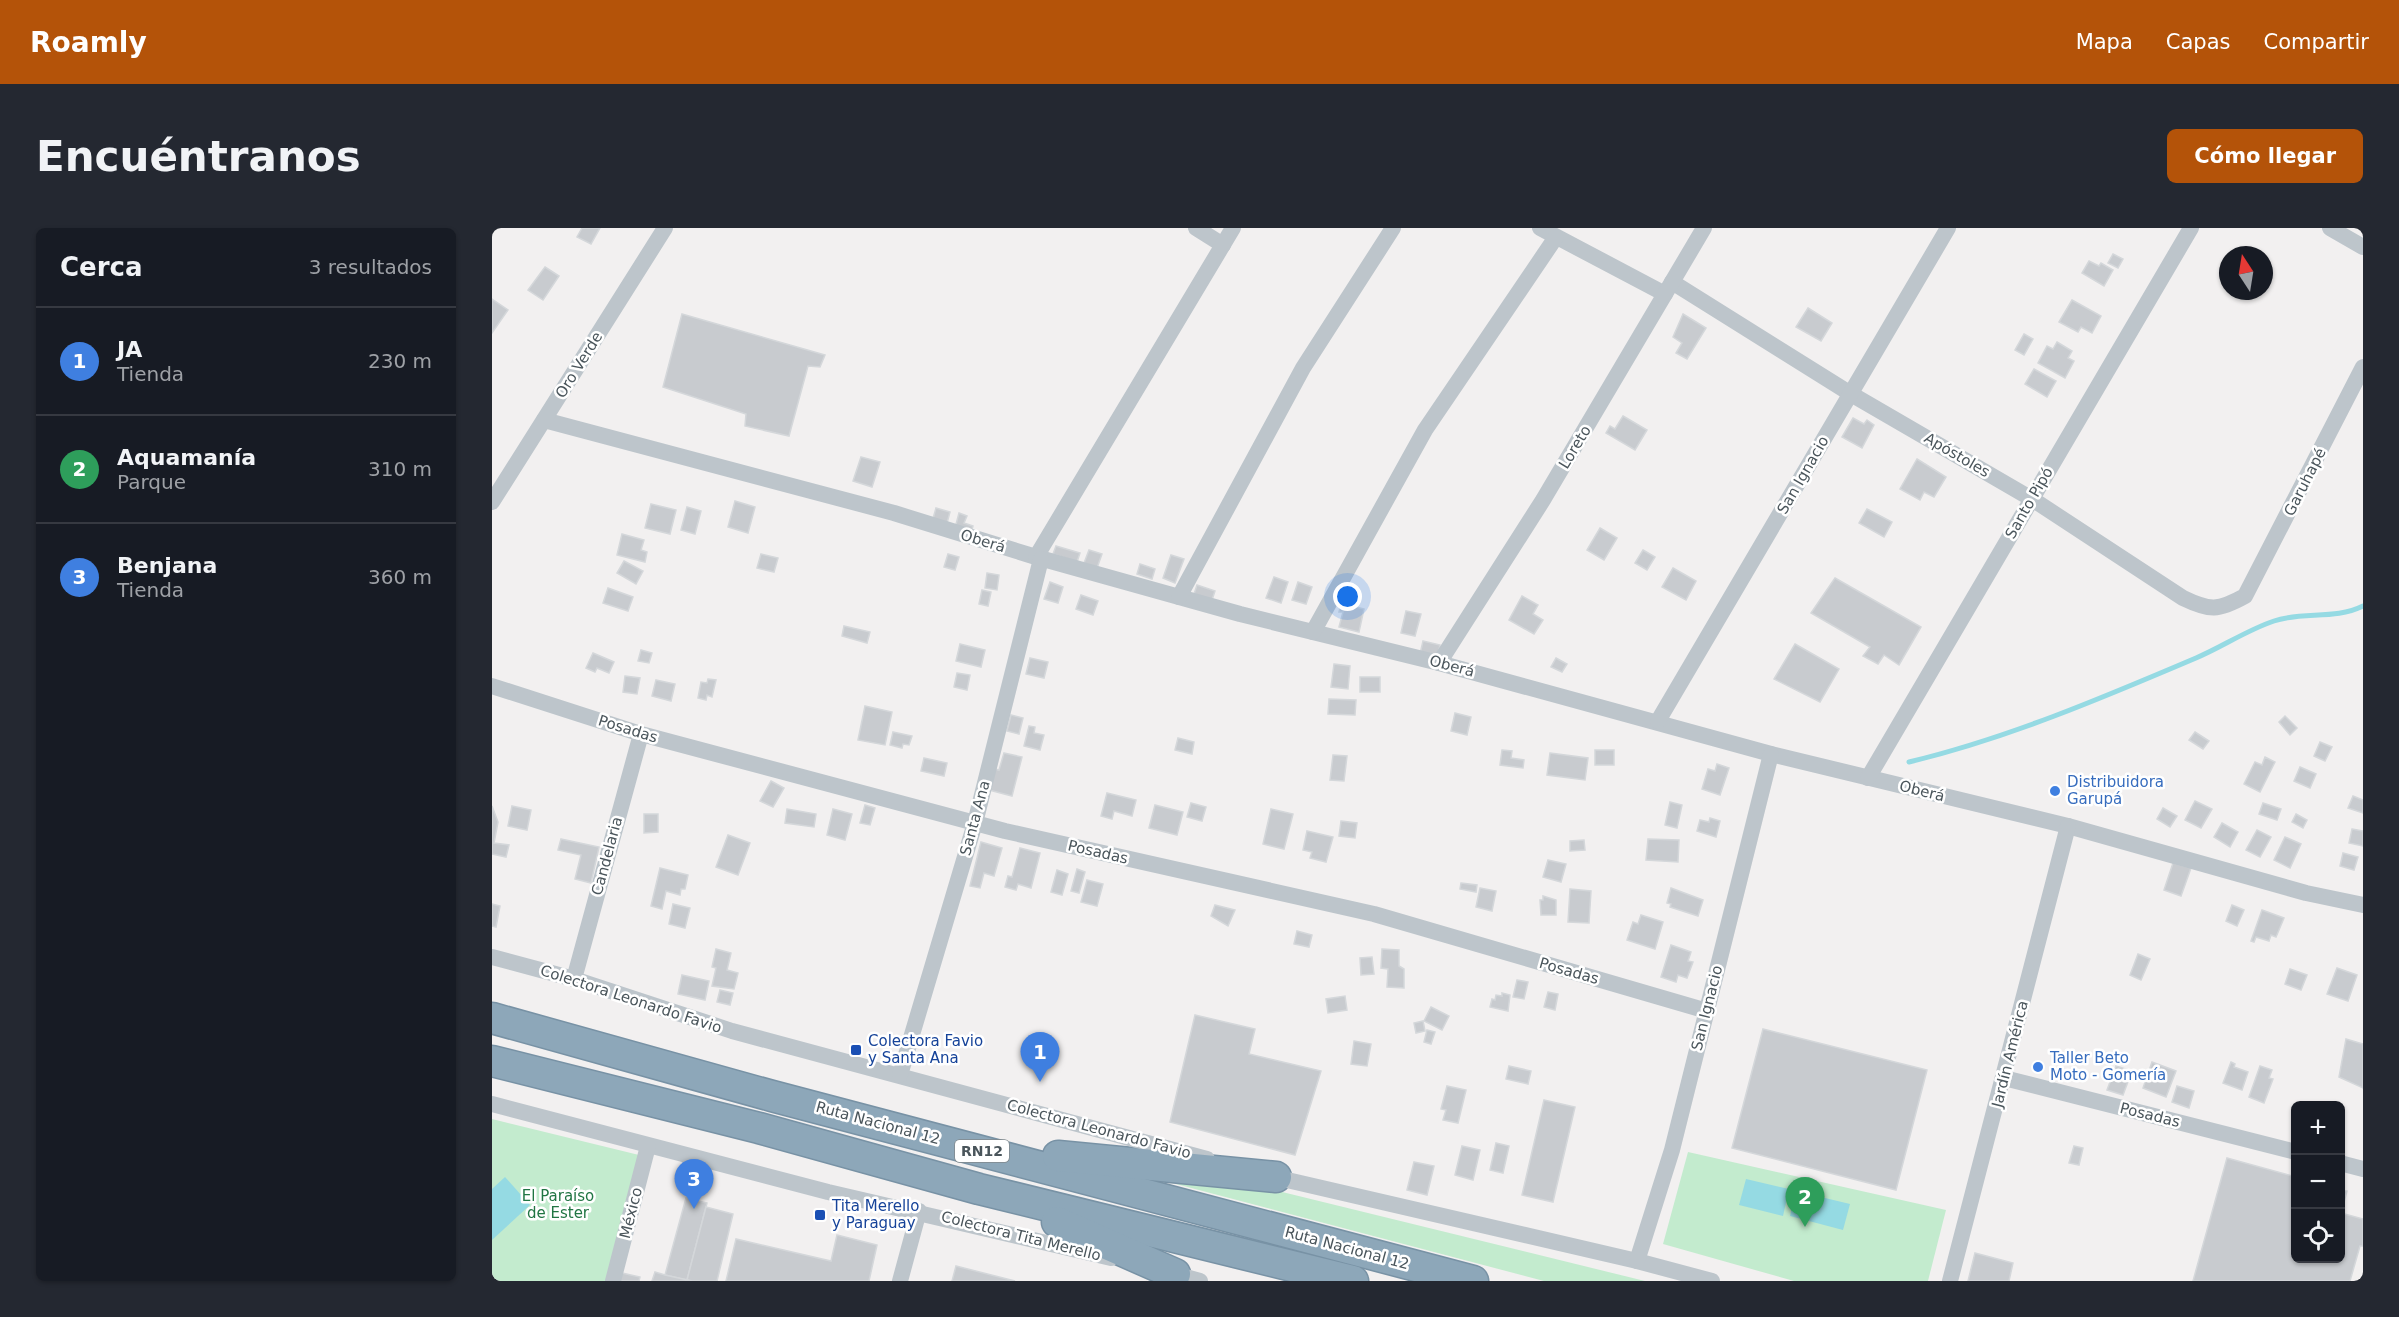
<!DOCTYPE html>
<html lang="es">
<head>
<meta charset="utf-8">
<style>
  body { margin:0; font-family:"DejaVu Sans",sans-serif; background:#242831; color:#f1f3f6 }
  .controls { position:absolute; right:18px; bottom:18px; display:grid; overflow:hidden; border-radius:9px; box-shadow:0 2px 4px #0004 }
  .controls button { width:54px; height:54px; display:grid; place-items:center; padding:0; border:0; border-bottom:2px solid #363941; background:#171b24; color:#f1f3f6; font:30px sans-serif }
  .compass { position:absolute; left:1727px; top:18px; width:54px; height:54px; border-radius:50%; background:#171b24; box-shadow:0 2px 4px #0004; rotate:348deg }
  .you { position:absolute; left:856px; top:369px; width:21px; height:21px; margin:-15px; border:4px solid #fff; border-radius:50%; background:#1a73e8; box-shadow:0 0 0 9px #1a73e833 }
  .badge { display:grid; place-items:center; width:39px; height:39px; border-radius:50%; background:#b45309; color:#fff; font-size:20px; font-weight:700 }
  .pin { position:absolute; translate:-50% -50px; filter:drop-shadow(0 2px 3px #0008) }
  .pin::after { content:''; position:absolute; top:32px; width:21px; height:18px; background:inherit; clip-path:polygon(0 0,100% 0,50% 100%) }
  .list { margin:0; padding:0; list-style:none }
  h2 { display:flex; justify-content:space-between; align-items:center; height:78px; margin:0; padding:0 24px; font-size:26px }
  h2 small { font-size:20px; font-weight:400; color:#9ea1a6 }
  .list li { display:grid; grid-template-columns:39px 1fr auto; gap:18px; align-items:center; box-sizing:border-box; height:108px; padding:0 24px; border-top:2px solid #363941 }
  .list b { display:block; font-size:22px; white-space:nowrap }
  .list p { margin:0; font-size:20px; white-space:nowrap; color:#9ea1a6 }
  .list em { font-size:20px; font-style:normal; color:#9ea1a6 }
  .icon { flex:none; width:33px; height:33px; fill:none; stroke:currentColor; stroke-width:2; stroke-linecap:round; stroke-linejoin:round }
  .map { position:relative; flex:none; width:1871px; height:1053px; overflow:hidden; border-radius:9px }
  header { display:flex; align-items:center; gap:36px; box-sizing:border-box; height:84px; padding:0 30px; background:#b45309; color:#fff }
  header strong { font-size:28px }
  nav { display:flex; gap:33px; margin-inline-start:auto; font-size:21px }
  .intro { display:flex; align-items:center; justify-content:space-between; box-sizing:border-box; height:144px; padding:0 36px }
  h1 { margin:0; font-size:42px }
  .button { padding:15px 27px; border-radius:9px; background:#b45309; color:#fff; font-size:21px; font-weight:700 }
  main { display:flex; gap:36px; padding:0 36px }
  aside { flex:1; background:#171b24; border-radius:9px; box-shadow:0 2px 4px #0004 }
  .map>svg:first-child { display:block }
  .green { fill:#c3ebce }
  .water { fill:#95dae3 }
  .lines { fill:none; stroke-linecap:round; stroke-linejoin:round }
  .stream { stroke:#95dae3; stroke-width:5 }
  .building { fill:#c8cbcf; stroke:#d4d7da; stroke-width:1.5 }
  .highway-casing { stroke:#7892a5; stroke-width:33 }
  .street { stroke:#bdc5cb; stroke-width:16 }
  .highway { stroke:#8da7b9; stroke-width:30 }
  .shop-dot { fill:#3f7fe0; stroke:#fff; stroke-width:2 }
  .transit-dot { fill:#1a4fb4; stroke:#fff; stroke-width:2 }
  .labels { text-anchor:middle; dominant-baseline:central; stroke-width:5; stroke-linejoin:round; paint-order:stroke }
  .shield { fill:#fff; stroke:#80888c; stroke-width:1.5 }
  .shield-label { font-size:14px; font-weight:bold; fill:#4a555b }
  .street-label { font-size:15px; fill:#4a555b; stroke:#fff }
  .shop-label { font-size:15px; fill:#366cbe; stroke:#fff; text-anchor:start }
  .transit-label { font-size:15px; fill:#164399; stroke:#fff; text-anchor:start }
  .park-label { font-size:15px; fill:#217543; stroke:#fff }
</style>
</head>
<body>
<header>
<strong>Roamly</strong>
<nav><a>Mapa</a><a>Capas</a><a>Compartir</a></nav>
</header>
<div class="intro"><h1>Encuéntranos</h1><a class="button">Cómo llegar</a></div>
<main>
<aside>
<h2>Cerca<small>3 resultados</small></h2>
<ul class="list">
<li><span class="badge" style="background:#3f7fe0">1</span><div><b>JA</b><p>Tienda</p></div><em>230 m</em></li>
<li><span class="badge" style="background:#2e9e5b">2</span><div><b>Aquamanía</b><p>Parque</p></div><em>310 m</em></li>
<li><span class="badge" style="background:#3f7fe0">3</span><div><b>Benjana</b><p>Tienda</p></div><em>360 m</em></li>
</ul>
</aside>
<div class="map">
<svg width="1871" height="1053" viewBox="0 0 1871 1053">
  <rect width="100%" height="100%" fill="#f2f0f0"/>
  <!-- green -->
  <g class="green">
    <path d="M0,891l147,36 -31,126h-116z"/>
    <path d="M1196,924l258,58 -18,71h-134l-131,-37z"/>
    <path d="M665,951l76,1 412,101h-101z"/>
  </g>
  <!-- water -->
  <g class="water">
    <path d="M13,949l25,28 -38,35v-51z"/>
    <path d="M1254,951l43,10 -6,27 -44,-11z"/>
    <path d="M1304,963l54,13 -7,26 -53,-14z"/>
  </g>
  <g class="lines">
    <!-- stream -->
    <path class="stream" d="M1417,534c99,-24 193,-64 287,-104 26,-11 51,-28 78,-37 29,-10 61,-1 89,-15"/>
  </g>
  <!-- building -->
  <g class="building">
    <path d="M90,0h18l-9,16 -14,-7z"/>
    <path d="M1621,26l10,5 -5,9 -10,-5z"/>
    <path d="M1597,33l10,5 2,-3 12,7 -9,16 -22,-13z"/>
    <path d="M53,39l14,9 -16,24 -15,-10z"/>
    <path d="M0,71l16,11 -16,23z"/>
    <path d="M1580,72l29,16 -9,17 -11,-6 -3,5 -19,-10z"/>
    <path d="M1316,80l24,15 -11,18 -25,-14z"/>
    <path d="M190,86l143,41 -5,12 -12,-1 -19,70 -44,-10 1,-12 -83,-27z"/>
    <path d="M1191,86l23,14 -19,31 -11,-6 6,-10 -9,-6z"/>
    <path d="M1532,106l9,5 -9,16 -9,-5z"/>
    <path d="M1565,114l15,9 -4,7 6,3 -9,17 -27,-15 9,-17 6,3z"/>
    <path d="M1542,141l22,12 -9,16 -22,-13z"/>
    <path d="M1131,188l24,14 -12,20 -29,-17 4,-7 5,3z"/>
    <path d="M1361,190l11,6 3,-4 7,5 -12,23 -20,-11z"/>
    <path d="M369,229l19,5 -8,25 -19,-6z"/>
    <path d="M1425,231l29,18 -12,20 -10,-5 -4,8 -20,-11z"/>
    <path d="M243,273l20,6 -7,26 -20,-6z"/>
    <path d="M159,276l25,6 -6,24 -25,-6z"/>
    <path d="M195,279l14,4 -6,23 -14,-4z"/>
    <path d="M444,280l14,4 -4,15 -14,-5z"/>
    <path d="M1375,281l25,13 -8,15 -25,-14z"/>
    <path d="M467,285l8,3 -3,7 9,3 -2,7 -16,-5z"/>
    <path d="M1108,300l17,10 -13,22 -17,-10z"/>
    <path d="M130,306l22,6 -3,10 6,2 -2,10 -28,-7z"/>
    <path d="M564,318l24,7 -3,9 -24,-8z"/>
    <path d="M597,322l13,4 -5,14 -13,-5z"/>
    <path d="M1151,322l12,7 -8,13 -12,-7z"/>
    <path d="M269,326l17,4 -4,14 -17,-4z"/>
    <path d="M456,326l11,3 -4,13 -11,-3z"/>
    <path d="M679,327l13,4 -9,24 -12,-5z"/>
    <path d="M132,333l19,10 -7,13 -19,-11z"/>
    <path d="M648,336l15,5 -3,10 -15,-5z"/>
    <path d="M1181,340l23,13 -10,19 -24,-13z"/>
    <path d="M495,345l12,2 -2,15 -12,-2z"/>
    <path d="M782,349l14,5 -7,21 -15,-5z"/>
    <path d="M1343,350l86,49 -22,38 -15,-10 -6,9 -15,-8 7,-9 -59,-34z"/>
    <path d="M558,354l13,5 -5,16 -14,-4z"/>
    <path d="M806,354l14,5 -6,17 -14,-4z"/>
    <path d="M705,357l18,6 -3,9 -18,-6z"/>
    <path d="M116,360l25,9 -5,14 -25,-8z"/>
    <path d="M490,362l9,2 -3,14 -9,-2z"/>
    <path d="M589,367l17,6 -5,14 -17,-6z"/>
    <path d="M1030,368l16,9 -5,9 10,6 -9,14 -25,-14z"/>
    <path d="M849,375l23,6 -5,23 -20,-5 4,-15h-4z"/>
    <path d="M914,383l15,3 -6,22 -14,-3z"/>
    <path d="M352,398l26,6 -3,11 -25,-7z"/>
    <path d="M931,413l17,4 -3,14 -17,-5z"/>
    <path d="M468,416l25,6 -4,17 -25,-6z"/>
    <path d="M1303,416l44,25 -19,33 -46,-23z"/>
    <path d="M149,422l11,3 -3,10 -11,-2z"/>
    <path d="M101,425l21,9 -5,11 -12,-5 -2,4 -9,-4z"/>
    <path d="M538,430l18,4 -4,16 -18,-4z"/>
    <path d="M1064,430l11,6 -5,8 -11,-5z"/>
    <path d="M842,436l16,2 -2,23 -17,-2z"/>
    <path d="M465,445l13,2 -3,15 -13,-3z"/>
    <path d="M133,448l15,2 -3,16 -14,-2z"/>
    <rect x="868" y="449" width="20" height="15"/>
    <path d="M216,451l8,1 -4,17 -5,-2 -1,5 -8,-2 3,-16 6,1z"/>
    <path d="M164,452l19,4 -4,17 -19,-5z"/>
    <path d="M837,471l27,1 -1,15 -27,-1z"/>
    <path d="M373,478l27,6 -7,33 -27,-5z"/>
    <path d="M963,485l16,4 -4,18 -16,-4z"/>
    <path d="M519,487l12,3 -4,16 -12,-3z"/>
    <path d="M1793,488l12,12 -7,7 -11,-13z"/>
    <path d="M537,498l6,1 -1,6 10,2 -4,15 -16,-4z"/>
    <path d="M401,504l19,4 -3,9 -6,-1 -1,4 -12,-3z"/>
    <path d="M1703,504l14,9 -6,8 -14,-9z"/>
    <path d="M686,510l16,4 -2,12 -17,-4z"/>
    <path d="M1828,514l12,5 -7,14 -11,-5z"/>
    <path d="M1010,522l10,1 -1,7 13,2 -1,8 -23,-3z"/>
    <rect x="1103" y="522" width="19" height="15"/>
    <path d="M512,525l18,4 -10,39 -27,-7 5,-21 9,2z"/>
    <path d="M1058,525l38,5 -3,22 -38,-5z"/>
    <path d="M841,527l14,1 -3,25 -14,-1z"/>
    <path d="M1773,529l10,5 -15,30 -16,-8 11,-22 7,3z"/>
    <path d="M432,530l23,5 -3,13 -23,-5z"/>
    <path d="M1225,536l12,4 -9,27 -18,-6 6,-20 7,2z"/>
    <path d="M1808,539l16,7 -6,14 -16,-7z"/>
    <path d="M279,553l13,7 -11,19 -13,-6z"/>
    <path d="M615,565l29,7 -4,16 -18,-5 -2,8 -11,-3z"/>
    <path d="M1861,568l10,4v13l-15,-5z"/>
    <path d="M1703,573l17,8 -11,19 -16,-8z"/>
    <path d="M1178,574l12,3 -5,23 -12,-3z"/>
    <path d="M699,575l15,4 -4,14 -15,-4z"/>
    <path d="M1771,575l18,6 -4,11 -18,-6z"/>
    <path d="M373,577l10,3 -5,17 -10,-2z"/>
    <path d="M663,577l28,7 -6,23 -28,-7z"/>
    <path d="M0,578l6,16 -4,21 15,2 -3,12 -14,-3z"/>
    <path d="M20,578l19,4 -4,20 -19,-4z"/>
    <path d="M1671,580l14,8 -7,11 -13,-8z"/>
    <path d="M295,581l29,5 -2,13 -29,-4z"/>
    <path d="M341,581l19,5 -7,26 -18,-5z"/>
    <path d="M779,581l22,5 -9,35 -21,-5z"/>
    <path d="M152,586h14v18l-14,1z"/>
    <path d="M1804,586l11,6 -4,8 -11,-6z"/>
    <path d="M1218,590l10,3 -4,16 -19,-6 3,-11 9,2z"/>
    <path d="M849,593l16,2 -2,15 -16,-2z"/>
    <path d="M1730,595l16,9 -8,15 -16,-10z"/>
    <path d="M1860,601l11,2v15l-14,-3z"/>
    <path d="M1765,602l14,7 -11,20 -14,-7z"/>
    <path d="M815,603l26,6 -7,25 -16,-4 2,-6 -9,-2z"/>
    <path d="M236,607l22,8 -12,32 -22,-8z"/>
    <path d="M1793,609l16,7 -11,24 -16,-8z"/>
    <path d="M69,611l38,8 -8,36 -16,-4 6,-24 -23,-5z"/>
    <path d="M1156,611l31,1 -1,22 -32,-2z"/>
    <path d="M1092,612l1,10 -15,1v-10z"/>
    <path d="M489,614l21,6 -8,28 -10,-3 -4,15 -10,-2z"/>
    <path d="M528,620l20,5 -9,35 -13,-4 -2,6 -11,-3 3,-11 4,1z"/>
    <path d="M1851,625l15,4 -4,13 -14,-4z"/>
    <path d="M1056,632l18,4 -5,18 -18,-5z"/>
    <path d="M1681,635l18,5 -10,28 -17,-6z"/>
    <path d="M168,640l28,7 -3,14h-4l-1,6 -14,-4 -4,18 -11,-3z"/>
    <path d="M585,641l8,3 -6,21 -8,-2z"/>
    <path d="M565,642l11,4 -6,21 -11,-3z"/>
    <path d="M595,652l16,4 -6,22 -16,-4z"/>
    <path d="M969,655l16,2 -1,7 -16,-3z"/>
    <path d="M988,660l16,3 -4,20 -16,-4z"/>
    <path d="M1179,660l32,12 -5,16 -28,-9 1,-3 -4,-1z"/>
    <path d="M1078,661l21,2 -2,32 -21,-1z"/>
    <path d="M1051,668l13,4v15h-15l-1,-15h3z"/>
    <path d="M0,676l8,2 -4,21 -4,-1z"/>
    <path d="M181,676l17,4 -5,20 -16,-4z"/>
    <path d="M723,677l20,5 -7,16 -17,-10z"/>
    <path d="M1740,677l12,5 -7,16 -11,-5z"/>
    <path d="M1770,682l22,8 -8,19 -5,-2 -2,6 -13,-4 -2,5 -3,-1z"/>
    <path d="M1149,687l22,7 -8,27 -28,-9 6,-18 5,2z"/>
    <path d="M805,703l15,4 -3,12 -15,-3z"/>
    <path d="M1179,717l20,7 -3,9 5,1 -6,16 -9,-3 -2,7 -15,-5z"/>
    <path d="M224,721l15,4 -4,17 11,3 -4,16 -22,-3 4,-18 -4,-1z"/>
    <path d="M890,721l17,1v16l5,3v19l-17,-1 1,-18 -7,-1z"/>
    <path d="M1646,726l12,5 -9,21 -11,-5z"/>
    <path d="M880,729l2,17 -13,1 -1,-17z"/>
    <path d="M1845,740l20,7 -9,26 -21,-7z"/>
    <path d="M1798,741l17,6 -6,15 -16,-6z"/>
    <path d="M190,747l27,6 -4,19 -27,-6z"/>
    <path d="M1025,752l11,2 -4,17 -11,-2z"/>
    <path d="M228,762l13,3 -3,12 -13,-3z"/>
    <path d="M1056,764l10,2 -3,16 -11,-3z"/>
    <path d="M1010,765l8,2 -2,16 -18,-4 2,-8 3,1 1,-5 6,1z"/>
    <path d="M853,768l2,14 -19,3 -2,-14z"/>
    <path d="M939,779l18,9 -7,14 -18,-9z"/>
    <path d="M703,787l60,14 -6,25 72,17 -26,84 -125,-33z"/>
    <path d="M931,793l2,10 -9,2 -2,-10z"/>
    <path d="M1271,801l164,41 -31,120 -164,-42z"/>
    <path d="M935,802l8,2 -4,12 -7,-2z"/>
    <path d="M1854,811l17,5v44l-24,-11z"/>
    <path d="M862,813l17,3 -4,22 -16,-2z"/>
    <path d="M1660,834l24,9 -10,26 -23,-9z"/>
    <path d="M1739,834l4,2 -1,3 14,5 -6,18 -19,-7z"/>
    <path d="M1017,838l22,5 -3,13 -22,-5z"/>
    <path d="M1624,838l16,5 -9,24 -16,-5z"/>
    <path d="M1768,838l12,4 -3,8 4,1 -9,24 -15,-6z"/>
    <path d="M955,858l19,4 -8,33 -15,-3 3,-10 -5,-1z"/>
    <path d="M1685,858l17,5 -5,17 -17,-6z"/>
    <path d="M1052,872l31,7 -22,95 -31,-7z"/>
    <path d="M1004,915l13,3 -6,27 -13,-3z"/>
    <path d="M970,918l18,4 -7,30 -18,-5z"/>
    <path d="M1582,918l9,2 -4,17 -10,-2z"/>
    <path d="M1735,930l69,19v81h44v-68l7,1 -6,22 22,6v27h-3l-10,35h-157z"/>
    <path d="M922,934l20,4 -7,29 -20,-5z"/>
    <path d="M194,970l21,5 -20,77 -22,-5z"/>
    <path d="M214,979l27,7 -16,67h-25l-5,-1z"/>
    <path d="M345,1007l40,10 -8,36h-143l10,-42 95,22z"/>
    <path d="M1483,1025l38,10 -4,18h-41z"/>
    <path d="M464,1038l59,15h-63z"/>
    <path d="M163,1044l10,3 27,6h-40z"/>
    <path d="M130,1045l18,4 -1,4h-19z"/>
  </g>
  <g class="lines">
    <!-- highway casing -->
    <g class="highway-casing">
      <g id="highway">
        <path d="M0,790l280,78 701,185"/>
        <path d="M0,833l267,67 220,61 374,92"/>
        <path d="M566,928l218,21"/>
        <path d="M565,994l118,52"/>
      </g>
    </g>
    <!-- street -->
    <g class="street">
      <path d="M704,0l27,17"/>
      <path d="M1048,0l125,66"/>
      <path d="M1838,0l33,19"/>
      <path d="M1180,54l179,112 181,105 151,99c27,13 35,13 62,-2l118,-229"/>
      <path d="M52,192l350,93 142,44 204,57 199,49 332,91 297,72 238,67 57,12"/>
      <path d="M0,274l173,-274"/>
      <path d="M544,329l197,-329"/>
      <path d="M687,369l124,-229 90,-140"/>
      <path d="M821,404l112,-202 131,-193"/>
      <path d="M947,435l104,-163 161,-272"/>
      <path d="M0,458l149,48 364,97 369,83 333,97"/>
      <path d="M1166,493l290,-493"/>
      <path d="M1376,550l323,-550"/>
      <path d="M0,729l82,22 158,52 475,128"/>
      <path d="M82,751l67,-245"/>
      <path d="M408,847l75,-252 66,-264"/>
      <path d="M1512,850l292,74"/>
      <path d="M0,876l336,88 283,66"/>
      <path d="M1848,935l23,6"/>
      <path d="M778,948l367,85 75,20"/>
      <path d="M1145,1033l35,-111 99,-396"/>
      <path d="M676,1044l32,9"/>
      <path d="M121,1053l35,-135"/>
      <path d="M408,1053l19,-70"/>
      <path d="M1458,1053l118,-455"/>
    </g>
    <!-- highway -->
    <use href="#highway" class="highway"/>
  </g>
  <!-- markers -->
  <g class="shop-dot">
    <circle cx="1563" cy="563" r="6"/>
    <circle cx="1546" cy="839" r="6"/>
  </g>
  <g class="transit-dot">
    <rect x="358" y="816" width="12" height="12" rx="3"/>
    <rect x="322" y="981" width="12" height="12" rx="3"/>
  </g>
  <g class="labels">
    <!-- shield labels -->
    <rect class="shield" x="463" y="912" width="54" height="22" rx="4.5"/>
    <g class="shield-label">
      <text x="490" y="923">RN12</text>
    </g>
    <!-- street labels -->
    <g class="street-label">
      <text transform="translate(87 137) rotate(-58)">Oro Verde</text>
      <text transform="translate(1083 219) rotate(-59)">Loreto</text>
      <text transform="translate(1465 227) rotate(30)">Apóstoles</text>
      <text transform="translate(1311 247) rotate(-60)">San Ignacio</text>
      <text transform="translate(1813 254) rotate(-63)">Garuhapé</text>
      <text transform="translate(1537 275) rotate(-60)">Santo Pipó</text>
      <text transform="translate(491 313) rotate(17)">Oberá</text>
      <text transform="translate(960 438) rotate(15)">Oberá</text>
      <text transform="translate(136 501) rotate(17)">Posadas</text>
      <text transform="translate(1430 563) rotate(14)">Oberá</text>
      <text transform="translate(483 590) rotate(-75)">Santa Ana</text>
      <text transform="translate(606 624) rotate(13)">Posadas</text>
      <text transform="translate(115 628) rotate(-75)">Candelaria</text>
      <text transform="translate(1077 743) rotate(16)">Posadas</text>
      <text transform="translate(139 771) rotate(18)">Colectora Leonardo Favio</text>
      <text transform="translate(1215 780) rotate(-76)">San Ignacio</text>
      <text transform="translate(1518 826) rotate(-76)">Jardín América</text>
      <text transform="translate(1658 887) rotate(14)">Posadas</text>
      <text transform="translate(386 895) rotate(15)">Ruta Nacional 12</text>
      <text transform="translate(607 901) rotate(15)">Colectora Leonardo Favio</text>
      <text transform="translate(139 985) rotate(-76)">México</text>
      <text transform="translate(529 1008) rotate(14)">Colectora Tita Merello</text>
      <text transform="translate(855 1020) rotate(15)">Ruta Nacional 12</text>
    </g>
    <!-- shop labels -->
    <g class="shop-label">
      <text x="1575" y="554">Distribuidora<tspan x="1575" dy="17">Garupá</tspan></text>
      <text x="1558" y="830">Taller Beto<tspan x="1558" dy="17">Moto - Gomería</tspan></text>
    </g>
    <!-- transit labels -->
    <g class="transit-label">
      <text x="376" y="813">Colectora Favio<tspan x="376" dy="17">y Santa Ana</tspan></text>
      <text x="340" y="978">Tita Merello<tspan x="340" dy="17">y Paraguay</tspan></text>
    </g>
    <!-- park labels -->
    <g class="park-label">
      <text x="66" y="968">El Paraíso<tspan x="66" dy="17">de Ester</tspan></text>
    </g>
  </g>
</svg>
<div class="controls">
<button>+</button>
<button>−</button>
<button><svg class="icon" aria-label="locate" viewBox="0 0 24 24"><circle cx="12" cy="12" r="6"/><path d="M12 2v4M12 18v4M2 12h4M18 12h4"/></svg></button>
</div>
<svg class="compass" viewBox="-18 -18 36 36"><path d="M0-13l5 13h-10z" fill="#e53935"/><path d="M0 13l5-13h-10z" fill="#9ea1a6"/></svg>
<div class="you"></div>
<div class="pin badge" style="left:548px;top:854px;background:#3f7fe0">1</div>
<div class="pin badge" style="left:1313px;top:999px;background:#2e9e5b">2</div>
<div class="pin badge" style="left:202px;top:981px;background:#3f7fe0">3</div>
</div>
</main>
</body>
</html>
